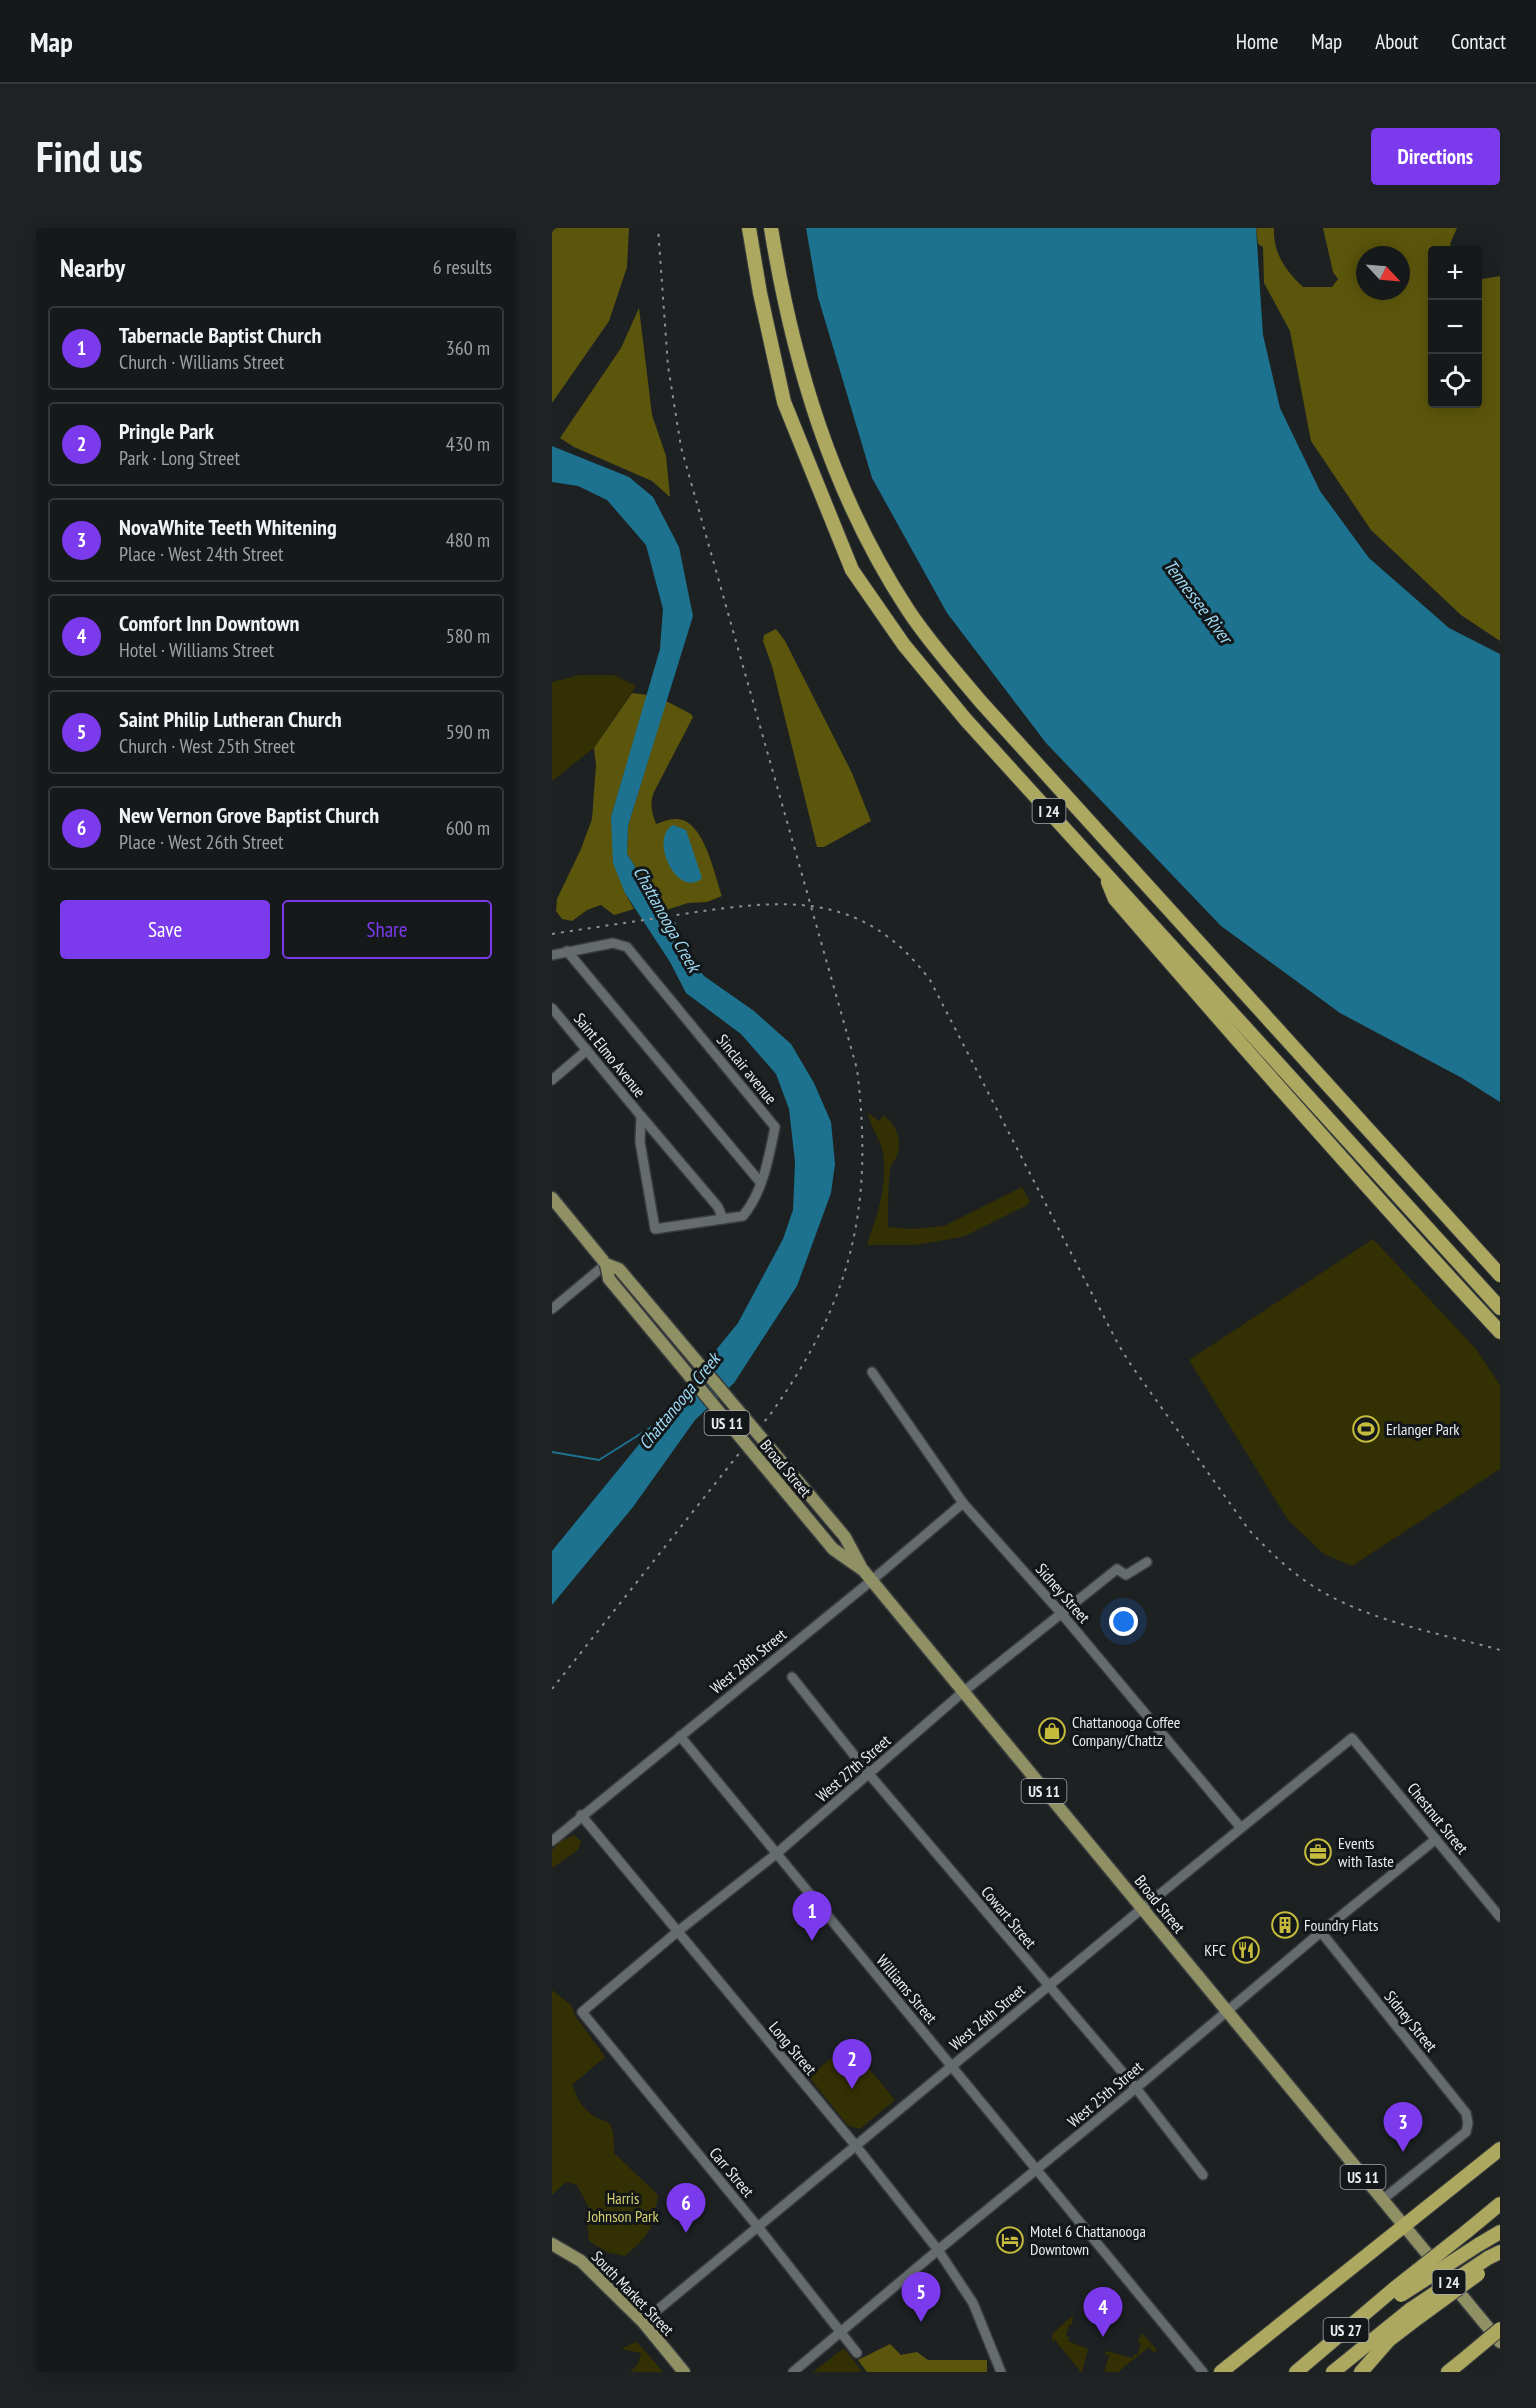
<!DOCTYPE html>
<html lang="en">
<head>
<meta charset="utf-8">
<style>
  body { margin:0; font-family:"PT Sans Narrow",sans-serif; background:#1f2223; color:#f1f3f6 }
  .controls { position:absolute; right:18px; top:18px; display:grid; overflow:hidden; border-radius:6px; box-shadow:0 3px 15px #0003 }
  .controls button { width:54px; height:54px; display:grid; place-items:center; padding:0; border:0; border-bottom:2px solid #353839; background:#16191a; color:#f1f3f6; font:30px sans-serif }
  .compass { position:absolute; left:804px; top:18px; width:54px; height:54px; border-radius:50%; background:#16191a; box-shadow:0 3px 15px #0003; rotate:116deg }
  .you { position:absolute; left:572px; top:1394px; width:21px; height:21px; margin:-15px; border:4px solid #fff; border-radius:50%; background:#1a73e8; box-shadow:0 0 0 9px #1a73e833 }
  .badge { display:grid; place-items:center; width:39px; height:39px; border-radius:50%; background:#7c3aed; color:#fff; font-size:20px; font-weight:700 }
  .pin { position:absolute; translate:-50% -50px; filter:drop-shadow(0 2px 3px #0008) }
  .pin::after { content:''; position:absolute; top:32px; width:21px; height:18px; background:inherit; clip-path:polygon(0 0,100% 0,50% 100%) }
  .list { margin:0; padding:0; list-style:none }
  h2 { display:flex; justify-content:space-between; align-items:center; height:78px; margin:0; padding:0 24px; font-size:26px }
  h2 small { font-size:20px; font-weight:400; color:#9ea0a2 }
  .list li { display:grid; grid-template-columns:39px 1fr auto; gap:18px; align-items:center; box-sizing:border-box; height:84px; margin:0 12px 12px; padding:0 12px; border:2px solid #353839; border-radius:6px }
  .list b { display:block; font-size:22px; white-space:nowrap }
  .list p { margin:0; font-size:20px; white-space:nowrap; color:#9ea0a2 }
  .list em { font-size:20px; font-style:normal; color:#9ea0a2 }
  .actions { display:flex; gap:12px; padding:18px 24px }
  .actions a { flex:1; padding:14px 0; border:2px solid #7c3aed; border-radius:6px; text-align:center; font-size:21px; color:#7c3aed }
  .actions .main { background:#7c3aed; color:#fff }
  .icon { flex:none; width:33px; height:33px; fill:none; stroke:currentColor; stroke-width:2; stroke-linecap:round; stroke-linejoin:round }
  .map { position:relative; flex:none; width:948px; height:2144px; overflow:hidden; border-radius:6px }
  header { display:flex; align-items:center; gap:36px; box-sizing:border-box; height:84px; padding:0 30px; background:#16191a; border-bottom:2px solid #353839 }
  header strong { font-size:28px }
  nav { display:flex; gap:33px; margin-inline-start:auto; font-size:21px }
  .intro { display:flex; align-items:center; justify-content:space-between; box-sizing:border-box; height:144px; padding:0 36px }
  h1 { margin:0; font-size:42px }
  .button { padding:15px 27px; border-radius:6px; background:#7c3aed; color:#fff; font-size:21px; font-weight:700 }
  main { display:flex; gap:36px; padding:0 36px }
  aside { flex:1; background:#16191a; border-radius:6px; box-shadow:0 3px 15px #0003 }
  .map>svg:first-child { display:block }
  .green { fill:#333003 }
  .forest { fill:#5c560c; fill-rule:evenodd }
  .water { fill:#1c728f }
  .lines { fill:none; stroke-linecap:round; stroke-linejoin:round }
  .stream { stroke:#1c728f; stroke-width:2 }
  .minor-casing { stroke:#393c3e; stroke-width:12 }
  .major-casing { stroke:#393c3e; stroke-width:15 }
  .highway-casing { stroke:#393c3e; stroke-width:16 }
  .minor { stroke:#666b6d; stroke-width:9 }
  .major { stroke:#909065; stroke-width:12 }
  .highway { stroke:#aca85f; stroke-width:14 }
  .rail { stroke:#8d9091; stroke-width:2; stroke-dasharray:3 6; stroke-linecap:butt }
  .major-bridge-casing { stroke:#393c3e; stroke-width:15; stroke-linecap:butt }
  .highway-bridge-casing { stroke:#393c3e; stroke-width:16; stroke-linecap:butt }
  .major-bridge { stroke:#909065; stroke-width:12 }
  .highway-bridge { stroke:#aca85f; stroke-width:14 }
  .labels { text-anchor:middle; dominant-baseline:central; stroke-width:6; stroke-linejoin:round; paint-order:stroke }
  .shield { fill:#131719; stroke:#a9acad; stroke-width:1.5 }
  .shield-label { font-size:15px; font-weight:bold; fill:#e9eced }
  .street-label { font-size:16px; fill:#e9eced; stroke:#131719 }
  .poi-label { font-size:16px; fill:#e9eced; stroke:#131719; text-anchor:start }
  .park-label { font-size:16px; fill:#d6d06f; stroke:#131719 }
  .water-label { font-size:18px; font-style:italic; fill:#9ddaf4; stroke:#131719 }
</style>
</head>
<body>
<header>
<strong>Map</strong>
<nav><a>Home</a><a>Map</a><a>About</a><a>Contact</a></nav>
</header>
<div class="intro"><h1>Find us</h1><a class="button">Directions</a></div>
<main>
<aside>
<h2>Nearby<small>6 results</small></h2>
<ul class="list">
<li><span class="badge">1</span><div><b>Tabernacle Baptist Church</b><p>Church · Williams Street</p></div><em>360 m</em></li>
<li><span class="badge">2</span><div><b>Pringle Park</b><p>Park · Long Street</p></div><em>430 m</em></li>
<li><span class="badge">3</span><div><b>NovaWhite Teeth Whitening</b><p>Place · West 24th Street</p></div><em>480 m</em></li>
<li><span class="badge">4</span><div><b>Comfort Inn Downtown</b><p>Hotel · Williams Street</p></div><em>580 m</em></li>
<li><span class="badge">5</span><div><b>Saint Philip Lutheran Church</b><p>Church · West 25th Street</p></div><em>590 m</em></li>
<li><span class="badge">6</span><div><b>New Vernon Grove Baptist Church</b><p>Place · West 26th Street</p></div><em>600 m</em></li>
</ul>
<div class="actions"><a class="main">Save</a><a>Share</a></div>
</aside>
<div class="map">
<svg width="948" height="2144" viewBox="0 0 948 2144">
  <rect width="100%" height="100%" fill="#1d2122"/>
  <!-- green -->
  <g class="green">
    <path d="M28,447h34l22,11 -42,62 -42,33v-99z"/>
    <path d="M316,885l11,8 5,-6c11,9 18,24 14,38 -2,6 -7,11 -8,17 -2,18 -2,39 -2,57l24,2 32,-3 78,-39 8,14 -3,4 -64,32 -49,8h-47c10,-29 21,-61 16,-92 -2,-14 -14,-27 -15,-40z"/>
    <path d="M821,1011l103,110 24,36v84l-148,97 -28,-12 -36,-34 -99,-160z"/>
    <path d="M22,1607l7,6 -3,9 -26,18v-18l9,-9z"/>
    <path d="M0,1762l19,15 5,12 29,40 -33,28c3,6 6,16 11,21 20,26 32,0 31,47l44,42c-5,33 -7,39 -33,61l-19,-4 -17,-11 -2,-18 2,-15 -12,-23 -11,-3 -14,13z"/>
    <path d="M293,1818l11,7 39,47 -35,29 -11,-3 -4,-4 -36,-45z"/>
    <path d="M521,2087l-1,10 -3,-1 -3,12 3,1 -1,4 20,8 -6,23h-3l1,-1 -25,-31 -3,2v-8z"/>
    <path d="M590,2105l14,16v3h-3l-4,-5 -31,25h-14l5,-16 -4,-2 1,-3 27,7 1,-4 3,1 4,-11 -3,-2z"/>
    <path d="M83,2114l3,1 25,29h-33l8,-8 3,-11 -20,-4z"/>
    <path d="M292,2120l18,24h-49z"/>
  </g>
  <!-- forest -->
  <g class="forest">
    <path d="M0,0h77l-2,39 -18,54 -57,82z"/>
    <path d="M704,0h18c-1,25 11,42 29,59h29l6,-8 -5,-7 -10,-44h134l-7,16 4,6h-22v154h46v-129l4,4 18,-3v365l-39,-26 -90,-85 -60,-89 -21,-110 -26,-48 -1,-36 -5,-3zM813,27h36v36h-36z"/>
    <path d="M87,80l13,107 14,41 4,41 -18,-16 -78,-34 -14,-9 61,-90z"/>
    <path d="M224,401l9,12 67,132 19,48 -47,26h-7l-45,-181 -9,-25 1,-6z"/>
    <path d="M80,465l16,2 -37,122 14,76 9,16 -20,6 -13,-10 -14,5 -15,11 -10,-2 -6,-8 1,-12 24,-50 11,-30 4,-54 -2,-17z"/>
    <path d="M114,473l25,13 2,3 -39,75c-5,13 -2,20 2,32 6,-2 13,-5 19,-5 29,-2 40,58 47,77l-15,6 -19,1 -25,8 -36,-57 1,-28z"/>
    <path d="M338,2116l11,11 16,-3 11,8h59v12h-120l-9,-12z"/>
  </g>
  <!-- water -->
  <g class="water">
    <path d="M254,0h450l7,107 17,73 40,83 49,67 80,70 51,26v448l-38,-24 -122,-65 -119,-87 -175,-183 -99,-130 -75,-135 -54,-181z"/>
    <path d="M0,218l77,31 24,20 26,50 14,69 -65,210 -1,28 36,57 13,12 3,23 25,30 50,35 37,33 23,39 17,39 4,42 -4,29 -34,93 -63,97 -39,37 -62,87 -81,98v-54l186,-228 45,-84 10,-29 2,-48 -6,-53 -13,-35 -35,-40 -55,-41 -16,-31 -45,-69 -12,-30 -2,-46 49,-168 3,-40 -17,-64 -39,-45 -29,-14 -26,-4z"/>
    <path d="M121,597l13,5 16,48c-24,22 -54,-39 -29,-53z"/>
  </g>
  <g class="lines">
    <!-- stream -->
    <path class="stream" d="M0,1224l47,8 54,-34 2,1"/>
    <!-- minor casing -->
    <g class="minor-casing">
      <g id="minor">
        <path d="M15,723l193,231"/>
        <path d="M0,727l61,-12 14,4 148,180c-6,30 -12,65 -32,89l-88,13 -15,-87 1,-26 -89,-108"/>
        <path d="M0,852l35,-30"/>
        <path d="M89,888l77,91 5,12"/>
        <path d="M0,1081l54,-45"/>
        <path d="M320,1144l91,131 98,110 180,215"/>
        <path d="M240,1449l77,97 267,314 67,87"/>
        <path d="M128,1508l523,636"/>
        <path d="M29,1587l275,331 82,104 35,53 28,69"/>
        <path d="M0,1613l319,-260 92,-78"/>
        <path d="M769,1704l145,181 2,10 -2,9 -84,68"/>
        <path d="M91,2094l490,-406 219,-178 148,179"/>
        <path d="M305,2125l-99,-126 -176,-215 95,-80 99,-78 187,-162 154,-123 9,6 21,-13"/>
        <path d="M241,2144l145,-122 198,-162 185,-156 115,-93"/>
      </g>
    </g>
    <!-- major casing -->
    <g class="major-casing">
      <g id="major">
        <path d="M0,970l54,66"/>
        <path d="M311,1342l637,772"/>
        <path d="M0,2016l29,17 62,61 41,50"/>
      </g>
    </g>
    <!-- highway casing -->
    <g class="highway-casing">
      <g id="highway">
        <path d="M197,0l11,65 24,109 68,168 52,75 62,75 534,588"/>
        <path d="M219,0c22,135 61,266 137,382 21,32 48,62 73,92l519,573"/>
        <path d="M556,654l7,17c126,146 253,291 385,433"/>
        <path d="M914,2004l34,-28"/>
        <path d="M926,2017l22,-13"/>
        <path d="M936,2030l12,-6"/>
        <path d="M669,2144l279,-223"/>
        <path d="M744,2144l99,-84"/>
        <path d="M781,2144l78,-63"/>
        <path d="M809,2144l28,-32 30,-23"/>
        <path d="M896,2144l15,-12"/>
      </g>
    </g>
    <!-- minor -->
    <use href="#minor" class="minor"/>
    <!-- major -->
    <use href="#major" class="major"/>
    <!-- highway -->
    <use href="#highway" class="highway"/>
    <!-- rail -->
    <g class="rail">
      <path d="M0,706c44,-7 87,-13 131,-20 100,-15 179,-25 247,66l188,364 13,21 118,165c17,18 35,36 55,50 56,40 131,52 196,70"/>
      <path d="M0,1461l220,-277c80,-113 102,-205 85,-343l-176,-622 -13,-81 -10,-138"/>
    </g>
    <!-- major-bridge casing -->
    <g class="major-bridge-casing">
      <g id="major-bridge">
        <path d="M54,1036l3,15 224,270 30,21"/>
        <path d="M54,1036l13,5 226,268 16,30"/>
      </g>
    </g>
    <!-- highway-bridge casing -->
    <g class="highway-bridge-casing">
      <g id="highway-bridge">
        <path d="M843,2060l71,-56"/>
        <path d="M849,2067l77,-50"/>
        <path d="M859,2081l77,-51"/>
        <path d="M867,2089l59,-43"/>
        <path d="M911,2132l37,-31"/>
      </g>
    </g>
    <!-- major-bridge -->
    <use href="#major-bridge" class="major-bridge"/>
    <!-- highway-bridge -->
    <use href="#highway-bridge" class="highway-bridge"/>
  </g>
  <!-- icons -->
  <defs>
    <g id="stadium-ring" transform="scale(1.35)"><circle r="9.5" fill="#131719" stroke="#c5bc3d" stroke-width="1.5"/><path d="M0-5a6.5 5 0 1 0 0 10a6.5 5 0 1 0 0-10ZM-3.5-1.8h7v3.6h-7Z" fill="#c5bc3d"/></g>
    <g id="shop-ring" transform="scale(1.35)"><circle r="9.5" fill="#131719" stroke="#c5bc3d" stroke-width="1.5"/><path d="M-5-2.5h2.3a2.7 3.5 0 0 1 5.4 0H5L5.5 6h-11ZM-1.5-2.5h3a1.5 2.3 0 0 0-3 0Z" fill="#c5bc3d"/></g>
    <g id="office-ring" transform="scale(1.35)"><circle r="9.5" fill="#131719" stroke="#c5bc3d" stroke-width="1.5"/><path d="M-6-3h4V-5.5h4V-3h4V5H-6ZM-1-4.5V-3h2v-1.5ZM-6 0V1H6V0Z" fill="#c5bc3d"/></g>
    <g id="building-ring" transform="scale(1.35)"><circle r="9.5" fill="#131719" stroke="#c5bc3d" stroke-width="1.5"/><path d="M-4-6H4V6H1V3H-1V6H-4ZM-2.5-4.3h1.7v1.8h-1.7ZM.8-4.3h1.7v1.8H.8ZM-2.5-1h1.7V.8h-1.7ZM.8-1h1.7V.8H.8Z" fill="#c5bc3d"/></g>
    <g id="restaurant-ring" transform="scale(1.35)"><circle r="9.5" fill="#131719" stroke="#c5bc3d" stroke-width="1.5"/><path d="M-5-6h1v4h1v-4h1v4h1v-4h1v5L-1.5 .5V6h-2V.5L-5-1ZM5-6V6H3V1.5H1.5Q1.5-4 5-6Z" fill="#c5bc3d"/></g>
    <g id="hotel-ring" transform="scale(1.35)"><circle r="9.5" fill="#131719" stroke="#c5bc3d" stroke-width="1.5"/><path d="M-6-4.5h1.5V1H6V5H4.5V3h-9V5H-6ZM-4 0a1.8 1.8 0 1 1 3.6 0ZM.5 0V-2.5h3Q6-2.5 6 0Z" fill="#c5bc3d"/></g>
  </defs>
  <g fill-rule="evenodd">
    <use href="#stadium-ring" x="814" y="1201"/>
    <use href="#shop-ring" x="500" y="1503"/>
    <use href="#office-ring" x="766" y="1624"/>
    <use href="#building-ring" x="733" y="1697"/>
    <use href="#restaurant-ring" x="694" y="1722"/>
    <use href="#hotel-ring" x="458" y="2012"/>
  </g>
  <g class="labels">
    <!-- shield labels -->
    <g class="shield">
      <rect x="480.5" y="571" width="33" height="24" rx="4.5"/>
      <rect x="152.5" y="1183" width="45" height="24" rx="4.5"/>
      <rect x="469.5" y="1551" width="45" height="24" rx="4.5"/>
      <rect x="788.5" y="1937" width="45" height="24" rx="4.5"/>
      <rect x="880.5" y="2042" width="33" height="24" rx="4.5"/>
      <rect x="771.5" y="2090" width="45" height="24" rx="4.5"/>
    </g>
    <g class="shield-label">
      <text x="497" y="583">I 24</text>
      <text x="175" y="1195">US 11</text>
      <text x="492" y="1563">US 11</text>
      <text x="811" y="1949">US 11</text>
      <text x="897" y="2054">I 24</text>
      <text x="794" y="2102">US 27</text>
    </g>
    <!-- street labels -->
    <g class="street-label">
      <text transform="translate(58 827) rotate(51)">Saint Elmo Avenue</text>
      <text transform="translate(195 841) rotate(51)">Sinclair avenue</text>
      <text transform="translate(234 1240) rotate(50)">Broad Street</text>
      <text transform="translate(511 1365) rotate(49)">Sidney Street</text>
      <text transform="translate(196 1433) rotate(-39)">West 28th Street</text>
      <text transform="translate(301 1540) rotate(-41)">West 27th Street</text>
      <text transform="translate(886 1590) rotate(51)">Chestnut Street</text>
      <text transform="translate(608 1676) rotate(51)">Broad Street</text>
      <text transform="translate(457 1689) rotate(50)">Cowart Street</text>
      <text transform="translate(355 1761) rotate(50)">Williams Street</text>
      <text transform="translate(435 1789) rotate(-40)">West 26th Street</text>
      <text transform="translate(859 1793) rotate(51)">Sidney Street</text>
      <text transform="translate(241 1820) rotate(50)">Long Street</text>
      <text transform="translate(553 1866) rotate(-40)">West 25th Street</text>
      <text transform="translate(180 1944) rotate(50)">Carr Street</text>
      <text transform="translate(81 2065) rotate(46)">South Market Street</text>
    </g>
    <!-- poi labels -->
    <g class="poi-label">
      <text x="834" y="1201">Erlanger Park</text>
      <text x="520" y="1494">Chattanooga Coffee<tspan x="520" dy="18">Company/Chattz</tspan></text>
      <text x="786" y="1615">Events<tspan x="786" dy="18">with Taste</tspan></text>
      <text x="752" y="1697">Foundry Flats</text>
      <text x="674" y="1722" text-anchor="end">KFC</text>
      <text x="478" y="2003">Motel 6 Chattanooga<tspan x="478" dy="18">Downtown</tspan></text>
    </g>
    <!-- park labels -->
    <g class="park-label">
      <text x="71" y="1970">Harris<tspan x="71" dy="18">Johnson Park</tspan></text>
    </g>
    <!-- water labels -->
    <g class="water-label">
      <text transform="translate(646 373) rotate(53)">Tennessee River</text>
      <text transform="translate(115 691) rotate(61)">Chattanooga Creek</text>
      <text transform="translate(127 1173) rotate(-51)">Chattanooga Creek</text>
    </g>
  </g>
</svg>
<div class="controls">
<button>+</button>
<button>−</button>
<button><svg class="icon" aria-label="locate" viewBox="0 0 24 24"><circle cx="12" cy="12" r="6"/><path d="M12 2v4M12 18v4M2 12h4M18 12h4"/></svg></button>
</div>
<svg class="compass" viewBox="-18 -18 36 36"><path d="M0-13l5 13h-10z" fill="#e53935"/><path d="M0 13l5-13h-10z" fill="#9ea0a2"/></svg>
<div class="you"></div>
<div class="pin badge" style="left:260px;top:1713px">1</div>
<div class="pin badge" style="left:300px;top:1861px">2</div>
<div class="pin badge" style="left:851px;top:1924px">3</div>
<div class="pin badge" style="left:551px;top:2109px">4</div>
<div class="pin badge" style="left:369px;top:2094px">5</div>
<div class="pin badge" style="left:134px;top:2005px">6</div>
</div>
</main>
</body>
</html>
